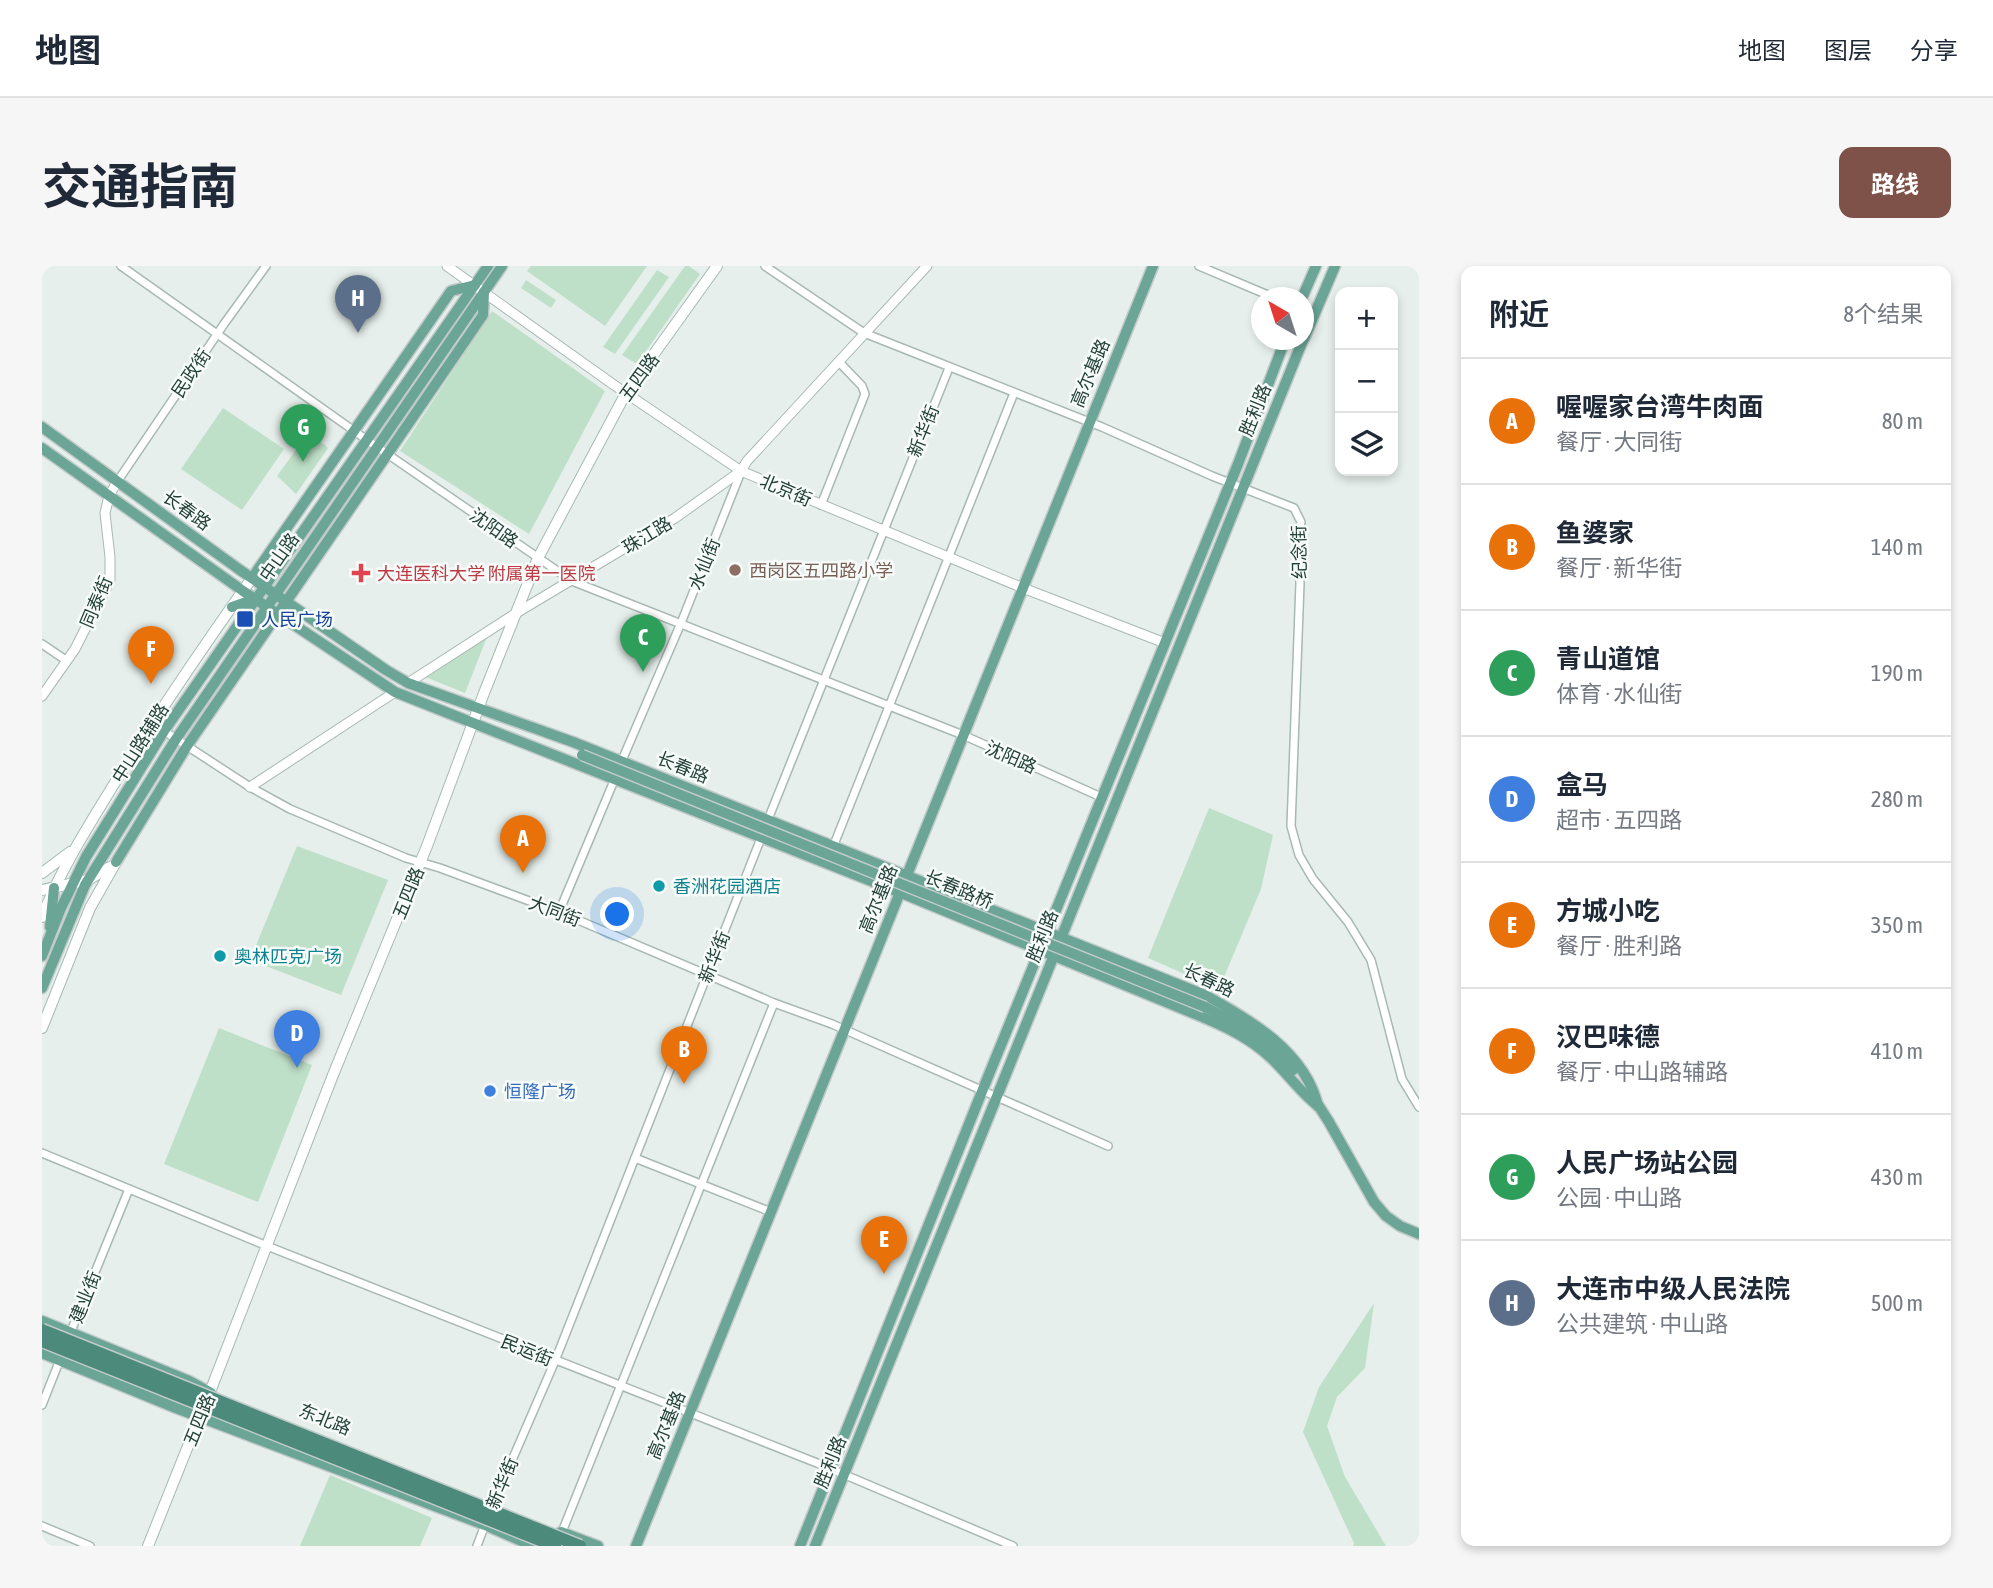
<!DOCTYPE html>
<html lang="zh">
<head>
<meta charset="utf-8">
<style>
  body { margin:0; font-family:"Asap Condensed","Noto Sans SC",sans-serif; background:#f6f6f7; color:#1f2937 }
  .controls { position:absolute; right:21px; top:21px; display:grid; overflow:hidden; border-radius:14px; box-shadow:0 4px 10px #0003 }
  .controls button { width:63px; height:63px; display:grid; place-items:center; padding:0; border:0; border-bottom:2px solid #e0e1e3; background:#fff; color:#1f2937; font:35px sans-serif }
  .compass { position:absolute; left:1209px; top:21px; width:63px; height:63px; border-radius:50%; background:#fff; box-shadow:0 4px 10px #0003; rotate:321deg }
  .you { position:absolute; left:576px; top:649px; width:24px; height:24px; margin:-18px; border:5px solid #fff; border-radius:50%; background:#1a73e8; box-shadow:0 0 0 10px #1a73e833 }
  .badge { display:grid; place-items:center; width:46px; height:46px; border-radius:50%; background:#7f5249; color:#fff; font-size:23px; font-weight:700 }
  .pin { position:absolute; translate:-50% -58px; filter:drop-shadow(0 2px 4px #0008) }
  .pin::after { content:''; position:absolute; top:37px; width:24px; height:21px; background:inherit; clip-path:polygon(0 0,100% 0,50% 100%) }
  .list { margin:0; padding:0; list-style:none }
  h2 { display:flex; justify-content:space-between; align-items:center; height:91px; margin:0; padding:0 28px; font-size:30px }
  h2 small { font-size:23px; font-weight:400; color:#747a83 }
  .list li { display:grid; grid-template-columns:46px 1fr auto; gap:21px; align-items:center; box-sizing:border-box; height:126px; padding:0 28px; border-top:2px solid #e0e1e3 }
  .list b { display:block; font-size:26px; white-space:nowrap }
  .list p { margin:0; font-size:23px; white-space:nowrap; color:#747a83 }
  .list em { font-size:23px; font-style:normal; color:#747a83 }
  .icon { flex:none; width:38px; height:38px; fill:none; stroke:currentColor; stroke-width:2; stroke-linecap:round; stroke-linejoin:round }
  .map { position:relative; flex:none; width:1377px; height:1280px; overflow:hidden; border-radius:14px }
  header { display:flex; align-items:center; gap:42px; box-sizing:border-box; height:98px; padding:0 35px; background:#fff; border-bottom:2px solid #e0e1e3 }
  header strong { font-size:33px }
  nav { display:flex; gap:38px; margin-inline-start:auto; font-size:24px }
  .intro { display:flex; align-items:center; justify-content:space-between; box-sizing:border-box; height:168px; padding:0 42px }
  h1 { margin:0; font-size:49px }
  .button { padding:18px 32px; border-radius:14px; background:#7f5249; color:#fff; font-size:24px; font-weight:700 }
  main { display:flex; gap:42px; padding:0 42px }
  aside { flex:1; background:#fff; border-radius:14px; box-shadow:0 4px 10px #0003 }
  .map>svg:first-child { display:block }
  .green { fill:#bfe0c8 }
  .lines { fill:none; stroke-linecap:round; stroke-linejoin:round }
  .minor-casing { stroke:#a8b8b2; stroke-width:10 }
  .tertiary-casing { stroke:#a8b8b2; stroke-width:11 }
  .secondary-casing { stroke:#a4bbb3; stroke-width:12 }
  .primary-casing { stroke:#c2cac8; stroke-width:13 }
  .minor { stroke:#fff; stroke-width:7 }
  .tertiary { stroke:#fff; stroke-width:9 }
  .secondary { stroke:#fff; stroke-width:10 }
  .primary { stroke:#6aa596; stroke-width:10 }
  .primary-bridge-casing { stroke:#c2cac8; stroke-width:13; stroke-linecap:butt }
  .trunk-bridge-casing { stroke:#c2cac8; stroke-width:15; stroke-linecap:butt }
  .primary-bridge { stroke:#6aa596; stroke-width:10 }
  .trunk-bridge { stroke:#4c8a7c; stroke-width:12 }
  .education-dot { fill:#8d6e63; stroke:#f7fbf9; stroke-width:2.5 }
  .health-dot { fill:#e0444e; stroke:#f7fbf9; stroke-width:2.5 }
  .transit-dot { fill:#1a4fb4; stroke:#f7fbf9; stroke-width:2.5 }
  .culture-dot { fill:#0f9aa8; stroke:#f7fbf9; stroke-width:2.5 }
  .shop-dot { fill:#3f7fe0; stroke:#f7fbf9; stroke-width:2.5 }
  .labels { text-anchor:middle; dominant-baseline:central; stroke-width:5; stroke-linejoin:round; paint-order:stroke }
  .street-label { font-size:18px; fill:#24423a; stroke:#f7fbf9 }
  .education-label { font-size:18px; fill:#785e54; stroke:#f7fbf9; text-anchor:start }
  .health-label { font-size:18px; fill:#be3a42; stroke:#f7fbf9; text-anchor:start }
  .transit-label { font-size:18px; fill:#164399; stroke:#f7fbf9; text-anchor:start }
  .culture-label { font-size:18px; fill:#0d838f; stroke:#f7fbf9; text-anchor:start }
  .shop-label { font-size:18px; fill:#366cbe; stroke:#f7fbf9; text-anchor:start }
</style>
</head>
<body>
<header>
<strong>地图</strong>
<nav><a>地图</a><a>图层</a><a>分享</a></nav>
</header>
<div class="intro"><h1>交通指南</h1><a class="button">路线</a></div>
<main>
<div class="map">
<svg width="1377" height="1280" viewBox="0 0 1377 1280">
  <rect width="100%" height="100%" fill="#e6efeb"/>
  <!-- green -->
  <g class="green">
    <path d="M489,0h116l-42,60 -78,-55z"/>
    <path d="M643,0h4l11,8 -63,90 -15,-9z"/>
    <path d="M615,4l12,7 -54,77 -12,-7z"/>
    <path d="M484,14l30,20 -5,8 -30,-20z"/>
    <path d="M450,45l113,80 -76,143 -129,-83z"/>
    <path d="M181,142l61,41 -42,61 -61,-41z"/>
    <path d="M267,166l19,16 -32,46 -19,-18z"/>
    <path d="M445,371l-22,56 -42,-17z"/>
    <path d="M1167,542l64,27 -12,54 -42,100 -71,-31z"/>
    <path d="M255,580l91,34 -47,115 -91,-35z"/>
    <path d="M177,762l93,37 -54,137 -94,-38z"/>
    <path d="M1332,1037l-9,65 -28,29 -10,29 18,51 41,69h-33l1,-3 -51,-111 16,-45z"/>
    <path d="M288,1209l102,43 -12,28h-120z"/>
  </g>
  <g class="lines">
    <!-- minor casing -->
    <g class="minor-casing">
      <g id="minor">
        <path d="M79,0l246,174 205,141 391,154 138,62"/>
        <path d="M723,0l99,67 238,94 110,49 82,32 7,14 -4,16 3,45 -9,243 8,29 14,24 35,43 23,38 31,119 17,28"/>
        <path d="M1157,0l76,32"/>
        <path d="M75,216l107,-158 42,-58"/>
        <path d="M779,239l44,-111 -3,-8 -23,-24"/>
        <path d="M0,378l25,17"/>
        <path d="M122,465l86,56 40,22 116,49 34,10 119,44 215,91 58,21 276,122"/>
        <path d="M578,499l61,-142 60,-151"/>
        <path d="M725,556l182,-454"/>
        <path d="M791,581l181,-454"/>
        <path d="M517,646l57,-136"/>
        <path d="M0,887l225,93 550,217 196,83"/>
        <path d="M593,892l136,54"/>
        <path d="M27,1070l60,-147"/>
        <path d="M0,1139l19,-48"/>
        <path d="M448,1245l65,-150 208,-528"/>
        <path d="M0,1260l48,20"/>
        <path d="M520,1266l212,-529"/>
        <path d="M435,1280l9,-24"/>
      </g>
    </g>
    <!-- tertiary casing -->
    <g class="tertiary-casing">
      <g id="tertiary">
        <path d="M405,0l167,119 127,86 282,117 142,55"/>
        <path d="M366,417l110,-71 157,-94 66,-47 6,-10 180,-195"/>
        <path d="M0,430l33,-47 35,-69v-23l-5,-44 4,-17 8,-14"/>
        <path d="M208,521l145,-95"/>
      </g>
    </g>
    <!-- secondary casing -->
    <g class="secondary-casing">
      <g id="secondary">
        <path d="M0,607l28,-21"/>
        <path d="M0,624l46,-10 22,-13"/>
        <path d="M0,651c18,-46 44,-87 69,-128 44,-72 92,-142 141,-211"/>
        <path d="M0,762l48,-120 26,-46"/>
        <path d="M166,1131l125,-322 94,-229 57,-153 54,-135 88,-165 91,-127"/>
        <path d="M106,1280l54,-135"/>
      </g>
    </g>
    <!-- primary casing -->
    <g class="primary-casing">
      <g id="primary">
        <path d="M1260,32l14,-32"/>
        <path d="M1262,73l31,-73"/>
        <path d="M0,161l198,143 146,100 22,13 165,59 634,254c45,25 98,56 111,110"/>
        <path d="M0,182l201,143 152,101 504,200 301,124c26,11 50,22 71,42 17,16 29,34 47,48"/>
        <path d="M210,312l199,-287 24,-6"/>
        <path d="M190,341l23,-8"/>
        <path d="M74,596l71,-116 296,-431 1,-23"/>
        <path d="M8,661l4,-39"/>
        <path d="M0,690l19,-48 25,-51 78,-126 324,-465"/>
        <path d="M0,722l43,-103 91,-146 326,-473"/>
        <path d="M1163,741c32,16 66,34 88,63"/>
        <path d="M1273,834l14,22 45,80 12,14 14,10 19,8"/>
        <path d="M0,1055l147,60 22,12"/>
        <path d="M0,1087l134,55 309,117 48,21"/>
        <path d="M519,1266l37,14"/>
        <path d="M594,1280l517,-1280"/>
        <path d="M758,1280l183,-457 255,-625 47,-124"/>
        <path d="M773,1280l488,-1206"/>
      </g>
    </g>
    <!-- minor -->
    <use href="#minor" class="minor"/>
    <!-- tertiary -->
    <use href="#tertiary" class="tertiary"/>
    <!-- secondary -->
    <use href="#secondary" class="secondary"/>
    <!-- primary -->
    <use href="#primary" class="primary"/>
    <!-- primary-bridge casing -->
    <g class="primary-bridge-casing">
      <path id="primary-bridge" d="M540,489l623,252"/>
    </g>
    <!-- trunk-bridge casing -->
    <g class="trunk-bridge-casing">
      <g id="trunk-bridge">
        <path d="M0,1064l538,216"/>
        <path d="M0,1075l513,205"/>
      </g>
    </g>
    <!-- primary-bridge -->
    <use href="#primary-bridge" class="primary-bridge"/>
    <!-- trunk-bridge -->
    <use href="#trunk-bridge" class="trunk-bridge"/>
  </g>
  <!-- markers -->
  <circle class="education-dot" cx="693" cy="304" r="7"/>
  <path class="health-dot" d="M315.5 296.5h7v7h7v7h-7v7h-7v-7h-7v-7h7z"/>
  <rect class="transit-dot" x="194" y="344" width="18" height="18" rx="3.5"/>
  <g class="culture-dot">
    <circle cx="617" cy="620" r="7"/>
    <circle cx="178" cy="690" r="7"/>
  </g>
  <circle class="shop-dot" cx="448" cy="825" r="7"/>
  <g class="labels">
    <!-- street labels -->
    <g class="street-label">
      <text transform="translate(149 107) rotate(-56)">民政街</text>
      <text transform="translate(1048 107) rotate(-67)">高尔基路</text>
      <text transform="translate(597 111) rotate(-54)">五四路</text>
      <text transform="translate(1213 144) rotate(-68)">胜利路</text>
      <text transform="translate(881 165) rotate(-68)">新华街</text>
      <text transform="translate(744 224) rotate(23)">北京街</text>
      <text transform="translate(145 244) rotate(36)">长春路</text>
      <text transform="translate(452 262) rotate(35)">沈阳路</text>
      <text transform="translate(605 269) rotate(-31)">珠江路</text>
      <text transform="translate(1257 286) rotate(-91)">纪念街</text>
      <text transform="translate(237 291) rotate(-55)">中山路</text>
      <text transform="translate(662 298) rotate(-68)">水仙街</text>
      <text transform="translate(54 336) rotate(-67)">同泰街</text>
      <text transform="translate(98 477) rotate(-58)">中山路辅路</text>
      <text transform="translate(969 491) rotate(24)">沈阳路</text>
      <text transform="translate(641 501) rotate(22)">长春路</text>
      <text transform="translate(917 623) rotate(22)">长春路桥</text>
      <text transform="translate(366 627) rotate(-68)">五四路</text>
      <text transform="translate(836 633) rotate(-68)">高尔基路</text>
      <text transform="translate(513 645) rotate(21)">大同街</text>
      <text transform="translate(1000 670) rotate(-68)">胜利路</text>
      <text transform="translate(672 691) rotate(-68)">新华街</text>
      <text transform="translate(1167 714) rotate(25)">长春路</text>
      <text transform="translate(43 1031) rotate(-68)">建业街</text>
      <text transform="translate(485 1084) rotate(22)">民运街</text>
      <text transform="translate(283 1153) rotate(22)">东北路</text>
      <text transform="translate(157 1154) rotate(-68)">五四路</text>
      <text transform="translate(624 1159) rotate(-68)">高尔基路</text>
      <text transform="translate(788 1196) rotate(-68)">胜利路</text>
      <text transform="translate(460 1217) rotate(-67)">新华街</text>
    </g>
    <!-- education labels -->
    <g class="education-label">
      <text x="707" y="304">西岗区五四路小学</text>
    </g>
    <!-- health labels -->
    <g class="health-label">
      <text x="335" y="307">大连医科大学 附属第一医院</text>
    </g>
    <!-- transit labels -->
    <g class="transit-label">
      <text x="219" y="353">人民广场</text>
    </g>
    <!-- culture labels -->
    <g class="culture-label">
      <text x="631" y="620">香洲花园酒店</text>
      <text x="192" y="690">奥林匹克广场</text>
    </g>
    <!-- shop labels -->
    <g class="shop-label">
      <text x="462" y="825">恒隆广场</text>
    </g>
  </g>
</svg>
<div class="controls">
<button>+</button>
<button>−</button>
<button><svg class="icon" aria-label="layers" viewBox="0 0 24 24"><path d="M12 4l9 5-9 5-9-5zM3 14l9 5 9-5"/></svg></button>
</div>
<svg class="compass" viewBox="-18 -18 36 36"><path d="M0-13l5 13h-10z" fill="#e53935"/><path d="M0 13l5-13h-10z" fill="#747a83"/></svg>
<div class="you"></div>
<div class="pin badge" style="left:481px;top:607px;background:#e8710a">A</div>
<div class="pin badge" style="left:642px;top:818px;background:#e8710a">B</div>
<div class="pin badge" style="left:601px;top:406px;background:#2e9e5b">C</div>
<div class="pin badge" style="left:255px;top:802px;background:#3f7fe0">D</div>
<div class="pin badge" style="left:842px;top:1008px;background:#e8710a">E</div>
<div class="pin badge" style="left:109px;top:418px;background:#e8710a">F</div>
<div class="pin badge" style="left:261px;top:196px;background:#2e9e5b">G</div>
<div class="pin badge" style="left:316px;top:67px;background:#5c6f8a">H</div>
</div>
<aside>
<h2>附近<small>8个结果</small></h2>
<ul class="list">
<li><span class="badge" style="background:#e8710a">A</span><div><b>喔喔家台湾牛肉面</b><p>餐厅 · 大同街</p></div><em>80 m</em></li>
<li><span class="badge" style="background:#e8710a">B</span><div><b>鱼婆家</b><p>餐厅 · 新华街</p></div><em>140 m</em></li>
<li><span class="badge" style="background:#2e9e5b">C</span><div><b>青山道馆</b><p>体育 · 水仙街</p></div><em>190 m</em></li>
<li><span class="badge" style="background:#3f7fe0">D</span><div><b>盒马</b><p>超市 · 五四路</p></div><em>280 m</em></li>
<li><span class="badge" style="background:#e8710a">E</span><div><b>方城小吃</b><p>餐厅 · 胜利路</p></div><em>350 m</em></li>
<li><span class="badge" style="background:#e8710a">F</span><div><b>汉巴味德</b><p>餐厅 · 中山路辅路</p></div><em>410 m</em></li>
<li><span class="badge" style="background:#2e9e5b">G</span><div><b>人民广场站公园</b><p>公园 · 中山路</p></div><em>430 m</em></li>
<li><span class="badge" style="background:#5c6f8a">H</span><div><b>大连市中级人民法院</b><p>公共建筑 · 中山路</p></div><em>500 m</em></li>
</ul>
</aside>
</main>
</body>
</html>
